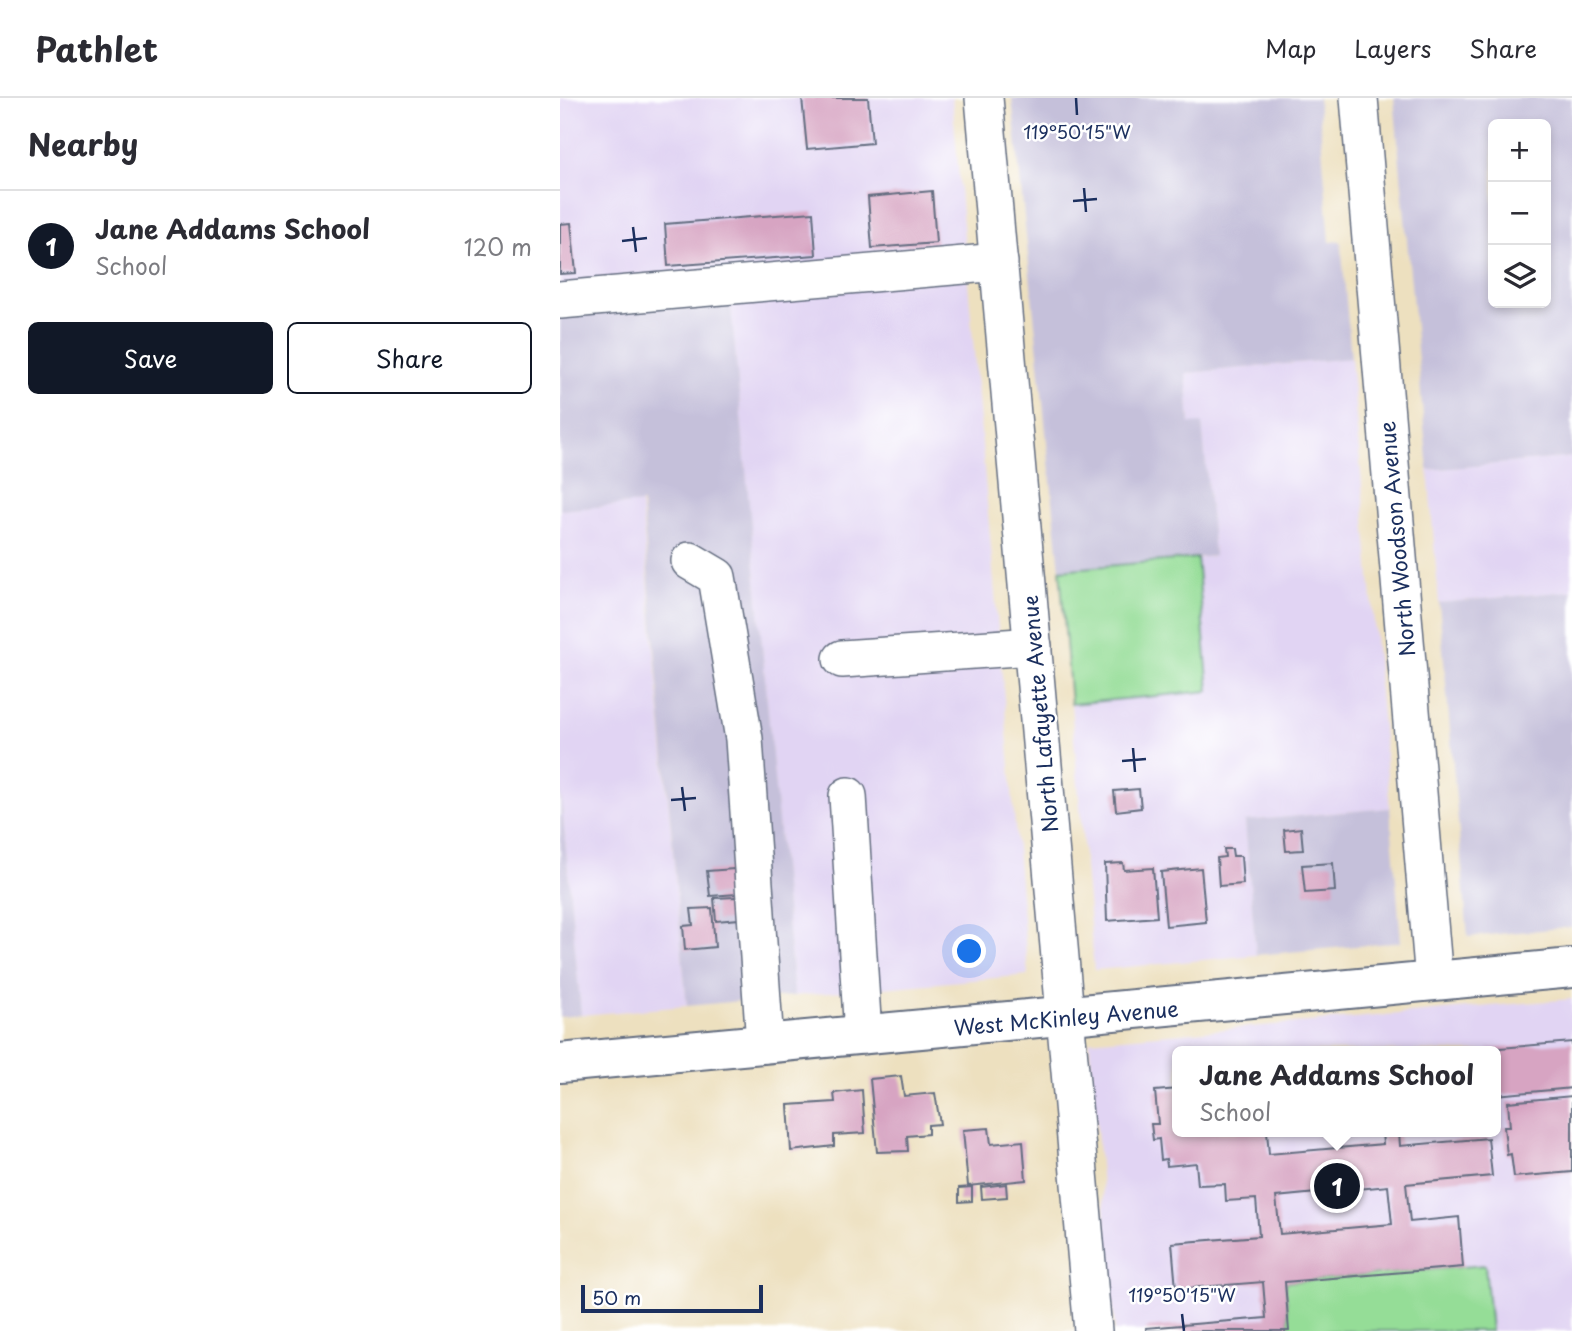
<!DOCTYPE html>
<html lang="en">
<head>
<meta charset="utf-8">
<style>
  body { margin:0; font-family:"Playpen Sans",sans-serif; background:#f7f7f7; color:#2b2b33 }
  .controls { position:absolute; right:21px; top:21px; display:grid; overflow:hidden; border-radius:10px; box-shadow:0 4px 10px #0003 }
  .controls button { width:63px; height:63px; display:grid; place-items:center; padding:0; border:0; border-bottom:2px solid #e1e1e2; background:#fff; color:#2b2b33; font:35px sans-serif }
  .scale { position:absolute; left:21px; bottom:18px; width:182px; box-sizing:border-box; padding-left:7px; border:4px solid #1b2f5e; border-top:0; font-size:19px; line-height:24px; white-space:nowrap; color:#1b2f5e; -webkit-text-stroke:5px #fff; paint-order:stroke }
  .you { position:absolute; left:410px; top:854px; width:24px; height:24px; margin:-18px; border:5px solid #fff; border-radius:50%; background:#1a73e8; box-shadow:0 0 0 10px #1a73e833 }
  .badge { display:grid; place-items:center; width:46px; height:46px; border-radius:50%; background:#111827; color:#fff; font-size:23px; font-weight:700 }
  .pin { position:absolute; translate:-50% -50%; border:4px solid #fff; box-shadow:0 2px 7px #0006 }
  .popup { position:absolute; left:612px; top:948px; width:329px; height:91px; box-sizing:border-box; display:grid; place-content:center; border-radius:10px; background:#fff; filter:drop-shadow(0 2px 5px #0005); font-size:23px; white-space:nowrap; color:#7c7c81 }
  .popup b { font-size:26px; color:#2b2b33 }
  .popup::after { content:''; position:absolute; left:50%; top:100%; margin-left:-14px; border:14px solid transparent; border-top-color:#fff }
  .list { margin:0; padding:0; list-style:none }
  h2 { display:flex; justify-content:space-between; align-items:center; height:91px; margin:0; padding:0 28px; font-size:30px }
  h2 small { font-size:23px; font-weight:400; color:#7c7c81 }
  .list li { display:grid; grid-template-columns:46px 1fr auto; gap:21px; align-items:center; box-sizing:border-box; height:112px; padding:0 28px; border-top:2px solid #e1e1e2 }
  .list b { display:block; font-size:26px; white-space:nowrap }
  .list p { margin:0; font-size:23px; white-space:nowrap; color:#7c7c81 }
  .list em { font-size:23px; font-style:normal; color:#7c7c81 }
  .actions { display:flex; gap:14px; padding:21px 28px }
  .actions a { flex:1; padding:16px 0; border:2px solid #111827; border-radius:10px; text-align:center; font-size:24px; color:#111827 }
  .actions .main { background:#111827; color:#fff }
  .icon { flex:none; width:38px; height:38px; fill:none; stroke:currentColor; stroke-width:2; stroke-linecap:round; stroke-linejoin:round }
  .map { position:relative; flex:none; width:1012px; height:1233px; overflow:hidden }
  header { display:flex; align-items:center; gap:42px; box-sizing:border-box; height:98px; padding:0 35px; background:#fff; border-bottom:2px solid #e1e1e2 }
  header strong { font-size:33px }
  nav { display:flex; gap:38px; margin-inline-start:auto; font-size:24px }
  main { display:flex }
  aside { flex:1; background:#fff }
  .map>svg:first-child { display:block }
  .built { fill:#e1d4f3; fill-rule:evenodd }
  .industrial { fill:#c5c0da; fill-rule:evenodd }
  .green { fill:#95dd97; stroke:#58867a; stroke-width:2 }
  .building { fill:#d7a4c2; fill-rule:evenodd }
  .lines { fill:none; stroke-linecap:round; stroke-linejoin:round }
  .minor-casing { stroke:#646d80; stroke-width:40 }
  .major-casing { stroke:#646d80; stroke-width:42 }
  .minor { stroke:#fff; stroke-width:37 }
  .major { stroke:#fff; stroke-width:38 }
  .ticks { fill:none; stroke:#1b2f5e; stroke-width:2.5 }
  .labels { text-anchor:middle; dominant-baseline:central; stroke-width:5; stroke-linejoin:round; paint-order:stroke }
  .street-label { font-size:21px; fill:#1b2f5e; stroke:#fff }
  .ticks-label { font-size:18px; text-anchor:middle; fill:#1b2f5e; stroke:#fff; stroke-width:5; stroke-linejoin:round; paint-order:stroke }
</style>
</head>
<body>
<header>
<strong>Pathlet</strong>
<nav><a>Map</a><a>Layers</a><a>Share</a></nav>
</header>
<main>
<aside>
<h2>Nearby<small></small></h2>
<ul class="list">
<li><span class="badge">1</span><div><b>Jane Addams School</b><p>School</p></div><em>120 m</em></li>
</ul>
<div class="actions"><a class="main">Save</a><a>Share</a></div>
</aside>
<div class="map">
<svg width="1012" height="1233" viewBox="0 0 1012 1233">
  <rect width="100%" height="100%" fill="#fff"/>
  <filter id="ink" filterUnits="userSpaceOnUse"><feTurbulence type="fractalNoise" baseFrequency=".0143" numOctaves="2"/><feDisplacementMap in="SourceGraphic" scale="14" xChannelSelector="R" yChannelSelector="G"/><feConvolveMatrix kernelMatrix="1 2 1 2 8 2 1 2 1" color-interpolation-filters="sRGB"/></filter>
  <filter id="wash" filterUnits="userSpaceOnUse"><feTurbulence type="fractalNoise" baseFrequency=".00686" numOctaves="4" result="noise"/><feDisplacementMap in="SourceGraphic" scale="28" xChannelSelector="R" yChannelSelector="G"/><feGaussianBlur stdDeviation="1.57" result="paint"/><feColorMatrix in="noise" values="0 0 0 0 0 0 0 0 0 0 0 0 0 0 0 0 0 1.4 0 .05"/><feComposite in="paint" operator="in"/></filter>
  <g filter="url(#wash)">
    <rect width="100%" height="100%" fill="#ede0bf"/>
    <!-- built -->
    <g class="built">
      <path d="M0,0h392l76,877 -234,21 -64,-699 -170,15z"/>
      <path d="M791,260l39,450 -145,13 11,134 -162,15 -23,-266 137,-13 -11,-133 17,-2 -12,-132h-12l-4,-51z"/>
      <path d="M1012,359v134l-133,12 -11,-133z"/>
      <path d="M81,405l46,503 -106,9 -21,-230v-275z"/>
      <path d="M1012,901v332h-457l-26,-290zM618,953h318v81h-318z"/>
    </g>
    <!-- industrial -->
    <g class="industrial">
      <path d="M452,0h306l12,144 11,-1 10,117 -165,15 4,51 12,-1 12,133 -154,14z"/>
      <path d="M834,0h178v359l-144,13zM933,26h53v179h-53z"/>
      <path d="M170,198l64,700 -107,10 -45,-503 -82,7v-198z"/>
      <path d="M1012,493v336l-104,10 -29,-334z"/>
      <path d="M0,687l21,230 -21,2z"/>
      <path d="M830,710l11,134 -145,13 -11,-134z"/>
    </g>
    <!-- green -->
    <g class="green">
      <path d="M637,460l12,133 -138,13 -11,-134z"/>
      <path d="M925,1167l6,66h-202l-4,-49z"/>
    </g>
    <g id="blocks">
      <!-- building -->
      <g class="building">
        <path d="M242,0h66l4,45 -65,6z"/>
        <path d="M372,93l4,52 -64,5 -4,-51z"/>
        <path d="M253,114l3,43 -148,11 -3,-42z"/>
        <path d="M11,125l5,50 -16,1v-50z"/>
        <path d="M579,691l2,19 -25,3 -2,-20z"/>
        <path d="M741,730l2,22 -17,1 -2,-21z"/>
        <path d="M664,751h8l1,7h8l2,28 -24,2 -2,-28 8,-1z"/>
        <path d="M563,765l1,7 29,-2 4,49 -50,4 -2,-57z"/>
        <path d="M773,765l2,28 -30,2 -3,-28z"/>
        <path d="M641,770l5,54 -40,4 -5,-54z"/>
        <path d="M174,771l3,25 -27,2 -3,-25z"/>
        <path d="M176,799l3,22 -23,2 -2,-23z"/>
        <path d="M152,810l3,39 -30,3 -2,-24 10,-1 -2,-16z"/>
        <path d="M1012,944v46l-76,7v-44l-9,-2z"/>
        <path d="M341,978l3,20 31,-3 5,31 -12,1v9l-21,2 1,15 -31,1 -7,-73z"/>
        <path d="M618,991v43h89l2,22 114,-10 -1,-12h17l1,14 88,-8 4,38 -86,8 4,38 49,-5 4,50 -178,15 4,49h-143v-3l120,-10 -3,-36 -87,7 -4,-46 87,-7 -3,-37 -30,2 -1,-17 -27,1 -2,-22 -29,3 -1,-7 -5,1 -2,-21 -6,1 -2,-16h7l-3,-33zM828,1088l4,38 -112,10 -4,-37z"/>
        <path d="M302,992l3,43 -31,2v11l-43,5 -3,-46 47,-3 -1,-9z"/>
        <path d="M1012,998v76l-58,5 -3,-23 -4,1 -3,-28h6l-2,-25z"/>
        <path d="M429,1030l2,16 32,-3 3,39 -58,6 -5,-56z"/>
        <path d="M446,1086l1,13 -25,2 -1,-12z"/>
        <path d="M412,1089v14l-13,1v-14z"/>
      </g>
    </g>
  </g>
  <g filter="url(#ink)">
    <use href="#blocks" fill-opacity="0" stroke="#646d80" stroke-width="2"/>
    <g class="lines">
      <!-- minor casing -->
      <g class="minor-casing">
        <g id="minor">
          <path d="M424,0l109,1233"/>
          <path d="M799,0l75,883"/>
          <path d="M0,202l439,-38"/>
          <path d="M130,463l27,16 27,162 21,305"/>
          <path d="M282,561l191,-13"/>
          <path d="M288,698l15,239"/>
        </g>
      </g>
      <!-- major casing -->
      <g class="major-casing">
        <path id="major" d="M0,965l1012,-95"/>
      </g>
      <!-- minor -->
      <use href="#minor" class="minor"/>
      <!-- major -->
      <use href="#major" class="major"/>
    </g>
  </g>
  <!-- ticks -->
  <path class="ticks" d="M516,0l1,17M524,90l2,24M513,103l24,-2M73,129l3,25M62,143l25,-3M573,650l2,24M562,663l24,-2M122,689l3,24M111,702l25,-2M622,1216l2,17"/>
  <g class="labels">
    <!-- street labels -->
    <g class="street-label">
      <text transform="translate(836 441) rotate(-95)">North Woodson Avenue</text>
      <text transform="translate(479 616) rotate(-95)">North Lafayette Avenue</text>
      <text transform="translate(506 919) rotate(-5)">West McKinley Avenue</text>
    </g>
  </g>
  <g class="ticks-label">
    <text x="517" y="41">119°50'15"W</text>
    <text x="622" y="1204">119°50'15"W</text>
  </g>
</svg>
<div class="controls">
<button>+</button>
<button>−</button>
<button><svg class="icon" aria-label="layers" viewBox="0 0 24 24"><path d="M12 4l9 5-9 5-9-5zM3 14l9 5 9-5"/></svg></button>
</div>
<div class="scale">50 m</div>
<div class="you"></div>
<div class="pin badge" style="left:777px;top:1088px">1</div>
<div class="popup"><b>Jane Addams School</b>School</div>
</div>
</main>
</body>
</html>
